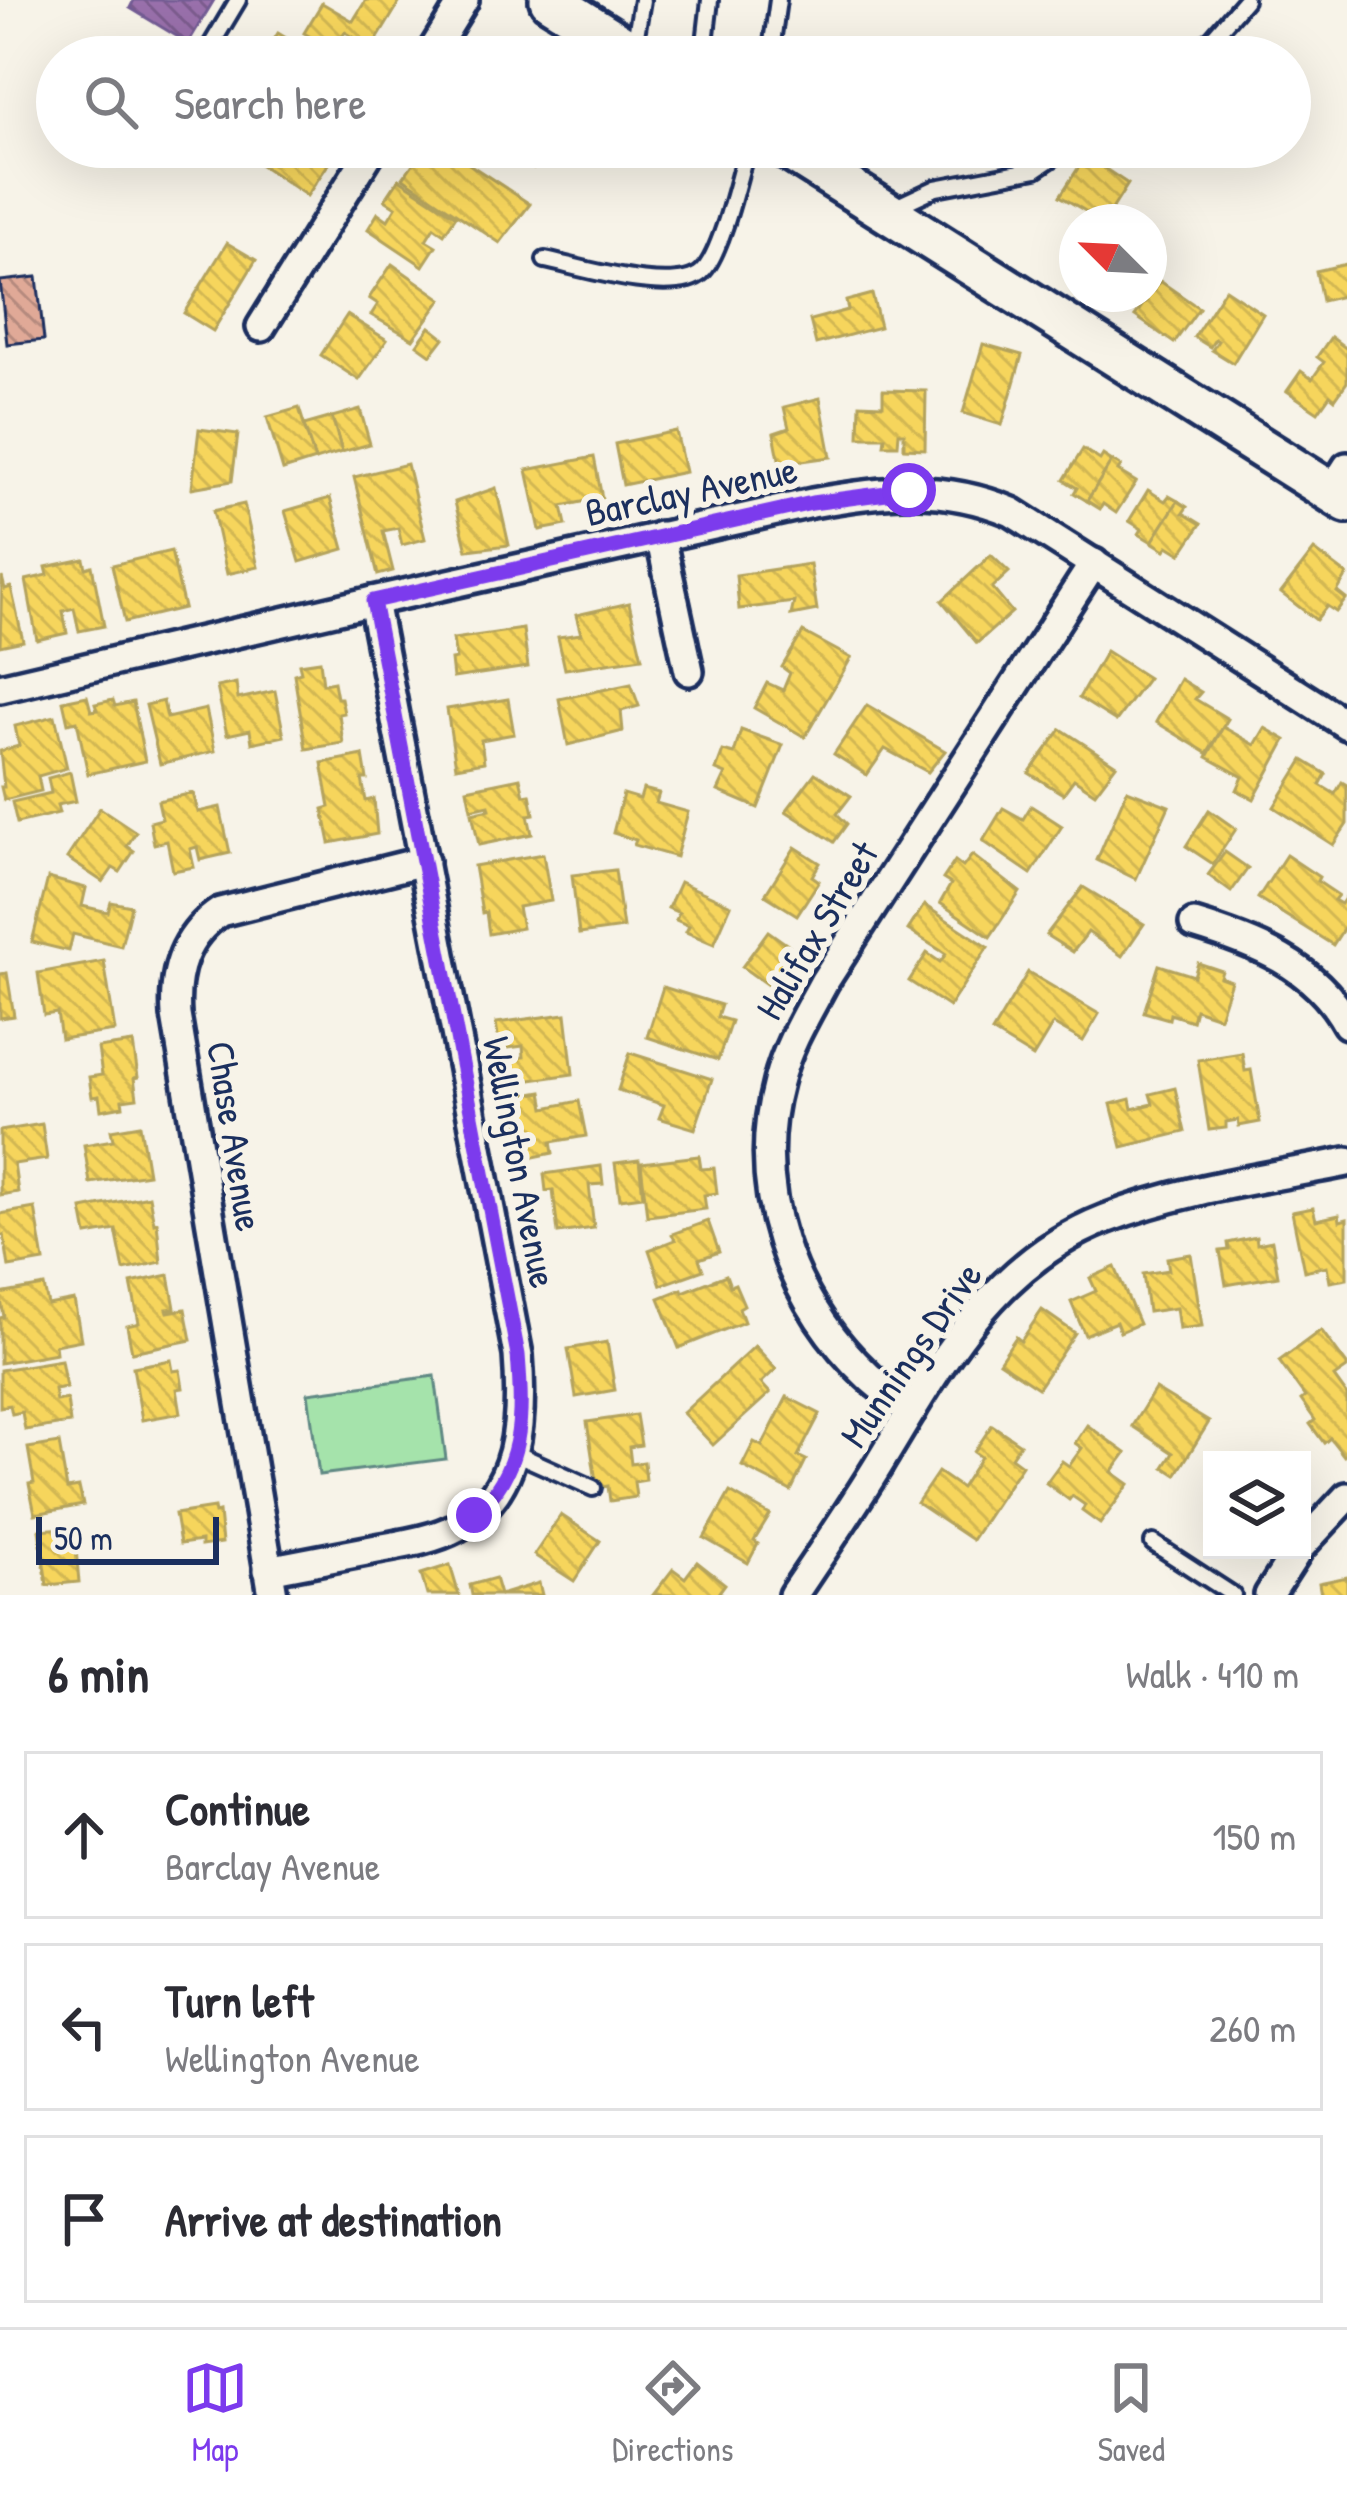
<!DOCTYPE html>
<html lang="en">
<head>
<meta charset="utf-8">
<style>
  body { margin:0; font-family:"Patrick Hand",sans-serif; background:#f2f2f3; color:#2b2b33 }
  .controls { position:absolute; right:36px; bottom:36px; display:grid; overflow:hidden; border-radius:0px; box-shadow:0 12px 48px #0002 }
  .controls button { width:108px; height:108px; display:grid; place-items:center; padding:0; border:0; border-bottom:3px solid #e1e1e2; background:#fff; color:#2b2b33; font:60px sans-serif }
  .compass { position:absolute; left:1059px; top:204px; width:108px; height:108px; border-radius:50%; background:#fff; box-shadow:0 12px 48px #0002; rotate:294deg }
  .scale { position:absolute; left:36px; bottom:30px; width:183px; box-sizing:border-box; padding-left:12px; border:6px solid #1b2f5e; border-top:0; font-size:33px; line-height:42px; white-space:nowrap; color:#1b2f5e; -webkit-text-stroke:9px #f7f3e8; paint-order:stroke }
  .stop { position:absolute; width:36px; height:36px; margin:-27px; border:9px solid #7c3aed; border-radius:50%; background:#fff }
  .stop.end { background:#7c3aed; border-color:#fff; box-shadow:0 3px 12px #0008 }
  .list { margin:0; padding:0; list-style:none }
  h2 { display:flex; justify-content:space-between; align-items:center; height:156px; margin:0; padding:0 48px; font-size:51px }
  h2 small { font-size:39px; font-weight:400; color:#7c7c81 }
  .list li { display:grid; grid-template-columns:78px 1fr auto; gap:36px; align-items:center; box-sizing:border-box; height:168px; margin:0 24px 24px; padding:0 24px; border:3px solid #e1e1e2; border-radius:0px }
  .list b { display:block; font-size:45px; white-space:nowrap }
  .list p { margin:0; font-size:39px; white-space:nowrap; color:#7c7c81 }
  .list em { font-size:39px; font-style:normal; color:#7c7c81 }
  .icon { flex:none; width:66px; height:66px; fill:none; stroke:currentColor; stroke-width:2; stroke-linecap:round; stroke-linejoin:round }
  .map { position:relative; flex:none; width:1347px; height:1595px; overflow:hidden }
  .search { position:absolute; background:#fff; box-shadow:0 12px 48px #0002; left:36px; right:36px; top:36px; height:132px; display:flex; align-items:center; gap:30px; box-sizing:border-box; padding:0 42px; border-radius:66px; color:#7c7c81; font-size:45px }
  .sheet { height:732px; background:#fff }
  nav { display:flex; justify-content:space-around; align-items:center; box-sizing:border-box; height:168px; border-top:3px solid #e1e1e2; background:#fff; font-size:33px; color:#7c7c81 }
  nav a { display:grid; justify-items:center; gap:6px }
  nav .on { color:#7c3aed }
  .map>svg:first-child { display:block }
  .garden { fill:#a5e3ab; stroke:#608984; stroke-width:3 }
  .homes { fill:url(#homes-back-hatch); stroke:#b4a35d; stroke-width:3 }
  .offices { fill:url(#offices-back-hatch); stroke:#735c94; stroke-width:3 }
  .building { fill:url(#building-back-hatch); stroke:#1b2f5e; stroke-width:3 }
  .lines { fill:none; stroke-linecap:round; stroke-linejoin:round }
  .service-casing { stroke:#1b2f5e; stroke-width:22 }
  .minor-casing { stroke:#1b2f5e; stroke-width:36 }
  .secondary-casing { stroke:#1b2f5e; stroke-width:48 }
  .service { stroke:#f7f3e8; stroke-width:14 }
  .minor { stroke:#f7f3e8; stroke-width:27 }
  .secondary { stroke:#f7f3e8; stroke-width:39 }
  .route { stroke:#7c3aed; stroke-width:15 }
  .labels { text-anchor:middle; dominant-baseline:central; stroke-width:12; stroke-linejoin:round; paint-order:stroke }
  .street-label { font-size:39px; fill:#1b2f5e; stroke:#f7f3e8 }
</style>
</head>
<body>
<div class="map">
<svg width="1347" height="1595" viewBox="0 0 1347 1595">
  <defs>
    <pattern id="homes-back-hatch" width="6" height="6" patternUnits="userSpaceOnUse" patternTransform="scale(3)"><rect width="6" height="6" fill="#f6d55c"/><path d="M-1 5l2 2M0 0l6 6M5-1l2 2" fill="none" stroke="#d2b752"/></pattern>
    <pattern id="offices-back-hatch" width="6" height="6" patternUnits="userSpaceOnUse" patternTransform="scale(3)"><rect width="6" height="6" fill="#9970ab"/><path d="M-1 5l2 2M0 0l6 6M5-1l2 2" fill="none" stroke="#7c5c8e"/></pattern>
    <pattern id="building-back-hatch" width="6" height="6" patternUnits="userSpaceOnUse" patternTransform="scale(3)"><rect width="6" height="6" fill="#e0a997"/><path d="M-1 5l2 2M0 0l6 6M5-1l2 2" fill="none" stroke="#b58a7e"/></pattern>
  </defs>
  <rect width="100%" height="100%" fill="#f7f3e8"/>
  <filter id="ink" filterUnits="userSpaceOnUse"><feTurbulence type="fractalNoise" baseFrequency=".00833" numOctaves="2"/><feDisplacementMap in="SourceGraphic" scale="24" xChannelSelector="R" yChannelSelector="G"/><feConvolveMatrix kernelMatrix="1 2 1 2 8 2 1 2 1" color-interpolation-filters="sRGB"/></filter>
  <g filter="url(#ink)">
    <!-- garden -->
    <path class="garden" d="M435,1376l11,83 -127,16 -11,-82z"/>
    <!-- homes -->
    <g class="homes">
      <path d="M366,0h35l-29,48 -27,-16 -11,19 -30,-18 18,-30 31,18z"/>
      <path d="M278,33l39,24h-54z"/>
      <path d="M246,147h59l24,16 -22,33 -65,-44z"/>
      <path d="M425,147h18l87,57 -30,39 -97,-65z"/>
      <path d="M499,147h47l-13,21z"/>
      <path d="M1086,156l42,28 -24,38 -44,-26z"/>
      <path d="M399,179l57,37 -12,18 -10,-7 -8,13 10,6 -13,20 -55,-37 10,-16 10,7 8,-13 -11,-7z"/>
      <path d="M227,243l29,17 -43,71 -29,-18z"/>
      <path d="M392,264l50,35 -29,40 -42,-24 7,-11 -9,-6z"/>
      <path d="M1347,264v31l-25,6 -6,-30z"/>
      <path d="M1160,281l39,27 -25,35 -39,-27z"/>
      <path d="M1225,289l38,25 -30,49 -21,-13 6,-9 -3,-2 -5,8 -16,-10z"/>
      <path d="M872,294l8,33 -64,17 -6,-24 38,-10 -2,-9z"/>
      <path d="M347,315l40,25 -28,40 -38,-25z"/>
      <path d="M430,327l14,11 -13,17 -14,-10z"/>
      <path d="M1331,337l16,12v33l-12,17 -5,-4 -12,17 -31,-21 14,-20 11,8 12,-17 -7,-5z"/>
      <path d="M983,344l39,11 -20,70 -39,-12z"/>
      <path d="M883,390l43,1 -1,58 -21,-1v-15h-5l-1,12h-14l1,-8h-26l1,-33 23,1z"/>
      <path d="M820,398l11,59 -51,7 -6,-31 15,-5 -5,-21z"/>
      <path d="M299,408l16,52 -32,10 -16,-53z"/>
      <path d="M360,409l10,35 -28,8 -10,-35z"/>
      <path d="M332,417l10,35 -27,8 -11,-35z"/>
      <path d="M199,429l39,5 -6,47 -40,7z"/>
      <path d="M676,431l9,41 -62,13 -8,-41z"/>
      <path d="M1083,449l17,11 3,-5 9,6 -25,40 -13,-8 3,-5 -13,-8z"/>
      <path d="M594,457l8,41 -40,8 4,19 -26,5 -13,-60z"/>
      <path d="M1112,461l9,5 -3,5 18,11 -20,31 -13,-9 -3,5 -13,-8z"/>
      <path d="M407,464l18,75 -23,6 -4,-17 -15,3 10,40 -15,4 -24,-98z"/>
      <path d="M496,488l13,57 -42,5 -12,-48z"/>
      <path d="M1148,490l17,11 4,-5 9,5 -26,41 -13,-8 3,-5 -13,-8z"/>
      <path d="M330,498l14,51 -44,13 -15,-51z"/>
      <path d="M1178,501l9,6 -4,6 18,11 -20,30 -13,-8 -3,4 -13,-8z"/>
      <path d="M244,504l14,63 -31,7 -14,-63z"/>
      <path d="M1314,550l33,25 -10,17 9,7 -10,13 -9,-6 -11,14 -35,-27z"/>
      <path d="M171,551l13,57 -59,14 -13,-57z"/>
      <path d="M991,555l18,17 -17,16 20,24 -35,31 -35,-42z"/>
      <path d="M84,559l2,9 6,-2 12,60 -25,5 -5,-23 -11,3 4,22 -30,7 -11,-60 22,-5 -2,-8z"/>
      <path d="M810,564l7,46 -26,5 3,-13 -55,7 -3,-34z"/>
      <path d="M2,577l3,12 6,-2 12,54 -23,5z"/>
      <path d="M629,603l13,55 -77,11 -7,-32 23,-3 -5,-19z"/>
      <path d="M523,629l5,38 -75,11 -2,-18 5,-1 -3,-20z"/>
      <path d="M803,632l48,26 -46,79 -51,-29 13,-25 16,7 7,-17 -8,-6z"/>
      <path d="M1106,651l42,27 -32,43 -37,-23z"/>
      <path d="M320,661l3,23 11,-2 3,16h4l3,15 -5,1 4,29 -37,6 -12,-75 7,-2 -2,-8z"/>
      <path d="M1180,679l21,13 -6,7 33,20 -21,34 -51,-31z"/>
      <path d="M236,683l2,16 37,-8 9,45 -32,7 -2,-13 -23,5 -10,-48z"/>
      <path d="M631,684l8,22 -18,5 2,20 -55,14 -9,-46z"/>
      <path d="M87,696l4,15 6,-1 -2,-6 18,-4 2,6 18,-4 12,59 -57,13 -11,-53 -9,2 -5,-22z"/>
      <path d="M508,699l6,35 -33,6 3,22 -28,5 -9,-58z"/>
      <path d="M163,701l4,17 39,-9 9,42 -55,13 -14,-59z"/>
      <path d="M867,705l78,46 -17,21 -43,-23 -18,26 -33,-21z"/>
      <path d="M55,716l12,52 -29,8 3,15 -37,9 -3,-13h3l-4,-36 19,-5 -4,-20z"/>
      <path d="M1223,727l32,18 10,-17 21,12 -32,59 -17,-9 6,-13 -36,-20z"/>
      <path d="M1061,729l55,36 -21,28 -21,-14 -11,15 -34,-21z"/>
      <path d="M741,730l42,15 -25,63 -40,-17 8,-17 -10,-4 7,-19 11,3z"/>
      <path d="M363,755l4,24h-5l4,22 8,-2 3,35 -47,9 -7,-34 7,-2 -8,-44z"/>
      <path d="M1303,760l23,14 -6,11 15,9 7,-12 5,3v39l-14,21 -59,-38z"/>
      <path d="M70,772l6,29 -19,4 2,8 -42,10 -5,-21 39,-9 -3,-15z"/>
      <path d="M815,773l36,23 -14,18 10,10 -13,18 -48,-31z"/>
      <path d="M520,778l4,17 6,-1 4,20 -6,1 4,19 -53,11 -7,-32 18,-4 -1,-4 -18,4 -4,-20z"/>
      <path d="M643,789l16,4 -3,10 32,9 -12,45 -42,-12 2,-5 -23,-7 10,-39 17,5z"/>
      <path d="M1127,790l42,16 -33,73 -39,-19z"/>
      <path d="M193,793l5,19 22,-5 10,46 -30,7 -3,-13 -7,2 4,18 -21,4 -6,-30 -13,3 -4,-22 12,-3 -4,-18z"/>
      <path d="M1031,806l31,20 -31,48 -48,-33 20,-33 20,11z"/>
      <path d="M100,808l36,24 -9,14 7,5 -14,21 -7,-4 -10,14 -36,-24z"/>
      <path d="M1209,810l27,19 -23,35 -27,-18z"/>
      <path d="M795,847l25,16 -8,13 7,5 -22,34 -32,-20z"/>
      <path d="M1225,852l23,16 -17,24 -23,-17z"/>
      <path d="M543,854l8,47 -33,6 4,21 -33,6 -3,-22 -4,1 -8,-47z"/>
      <path d="M972,855l48,37 -30,45 -50,-34 11,-19 -8,-5 12,-18 8,6z"/>
      <path d="M1286,855l33,22 -2,4 21,14 -4,5 7,4 4,-6 2,2v23l-14,22 -75,-47z"/>
      <path d="M615,870l8,58 -44,6 -7,-59z"/>
      <path d="M48,878l38,10 -4,18 26,6 3,-10 20,4 -10,40 -48,-12 -4,17 -37,-9z"/>
      <path d="M680,882l51,23 -17,39 -28,-12 3,-6 -13,-6 3,-7 -11,-5z"/>
      <path d="M1083,887l61,37 -22,32 -34,-24 -15,20 -27,-17z"/>
      <path d="M924,905l64,42 -39,60 -40,-26 18,-28 13,9 6,-8 -38,-24z"/>
      <path d="M768,931l34,24 -23,33 -7,-5 -3,3 -27,-19z"/>
      <path d="M104,961l11,70 -54,8 -4,-26 -13,2 -6,-42z"/>
      <path d="M1198,963l24,8 -2,6 11,4 -12,36 -24,-8 -3,12 -22,-7 -1,5 -25,-7 15,-47 35,11z"/>
      <path d="M1028,972l71,42 -16,27 -30,-17 -20,33 -41,-25z"/>
      <path d="M7,973l7,43 -14,2v-44z"/>
      <path d="M663,987l58,18 -4,12 14,4 -13,39 -71,-23z"/>
      <path d="M566,1014l7,60 -57,8 -3,-24 11,-1 -1,-11 -23,3 -4,-26z"/>
      <path d="M133,1043l5,34 -4,1 3,20 -15,2 1,6 -22,4 -2,-14 -7,1 -3,-20 13,-2 -4,-27z"/>
      <path d="M630,1053l82,26 -17,50 -36,-11 5,-13 -46,-15z"/>
      <path d="M1242,1053l3,18 6,-1 9,52 -21,4 -1,-6 -12,2v6l-17,2 -11,-70z"/>
      <path d="M1175,1088l10,44 -63,15 -11,-43 19,-5 2,10 21,-5 -3,-10z"/>
      <path d="M542,1092l3,16 34,-7 7,35 -35,6 2,11 -29,6 -11,-62z"/>
      <path d="M42,1124l5,35 -33,5 4,28 -18,3v-64z"/>
      <path d="M140,1125l8,49 -58,9 -6,-38 29,-5 -2,-10z"/>
      <path d="M699,1156l2,13 13,-1 3,25 -13,2 2,14 -59,7 -6,-53z"/>
      <path d="M639,1160l4,36 -23,3 -5,-36z"/>
      <path d="M601,1166l2,18 -14,1 5,43 -36,5 -5,-43 -7,1 -2,-17z"/>
      <path d="M149,1196l5,27 3,-1 4,40 -37,8 -8,-40 -29,5 -5,-26z"/>
      <path d="M35,1208l9,53 -35,6 -5,-32 -4,1v-22z"/>
      <path d="M1313,1208l3,12 23,-5 1,6 7,-2v60l-17,3 -3,-16 -23,5 -12,-59z"/>
      <path d="M708,1221l11,31 -20,7 4,11 -42,15 -12,-35 26,-10 -3,-6z"/>
      <path d="M1256,1237l1,7 15,-3 6,35 -52,9 -6,-34 9,-1 -1,-7z"/>
      <path d="M1191,1254l11,72 -23,3 -3,-21 -28,4 -5,-38 26,-4 -2,-12z"/>
      <path d="M1115,1267l24,57 -19,8 -4,-10 -31,13 -14,-33 25,-11 -6,-13z"/>
      <path d="M169,1275l6,33 -8,1 1,3 17,-3 6,31 -59,12 -5,-26 12,-3 -8,-40z"/>
      <path d="M726,1275l4,11 5,-2 9,21 -5,3 5,14 -65,26 -20,-50 23,-9 1,3z"/>
      <path d="M44,1286l4,19 26,-5 7,40 -26,5 1,8 -56,10v-45l4,-1 -4,-23z"/>
      <path d="M1042,1310l33,23 -37,55 -39,-26 17,-25 5,4z"/>
      <path d="M1321,1330l26,35v3l-13,9 13,18v59l-3,2 -14,-18 -6,5 -14,-19 5,-4 -14,-20 4,-3 -26,-36z"/>
      <path d="M607,1342l8,48 -39,7 -8,-48z"/>
      <path d="M755,1346l21,23 -15,14 9,10 -57,52 -30,-32z"/>
      <path d="M61,1360l5,27 -12,2 2,12 11,-2 3,24 -45,7 -3,-18 -10,2 -2,-9 -10,2v-37z"/>
      <path d="M171,1360l2,11 7,-1 3,18 -6,1 4,24 -39,7 -9,-53z"/>
      <path d="M1155,1389l54,33 -33,53 -12,-8 9,-14 -41,-27z"/>
      <path d="M787,1397l33,17 -22,42 8,4 -15,31 -49,-25 12,-24 8,4z"/>
      <path d="M636,1415l5,30 -12,2 2,17 13,-2 2,18 -12,2 2,15 -26,4 -2,-15 -11,2 -10,-66z"/>
      <path d="M992,1425l28,19 -9,13 11,8 -50,75 -55,-37 21,-31 23,16 20,-31 -7,-5z"/>
      <path d="M1087,1425l39,28 -14,19 17,12 -29,40 -18,-13 3,-6 -13,-9 -3,4 -23,-17 16,-22 7,5 13,-18 -7,-5z"/>
      <path d="M59,1443l8,46 12,-2 4,18 -48,9 -6,-30 5,-1 -6,-35z"/>
      <path d="M730,1492l40,23 -16,26 4,3 -10,19 -44,-25z"/>
      <path d="M214,1508l1,5 4,-1 3,31 -21,3v-5l-21,3 -5,-30z"/>
      <path d="M561,1515l39,26 -26,40 -40,-26z"/>
      <path d="M74,1527l5,55 -32,3 -8,-55z"/>
      <path d="M697,1562l28,22 -6,8 4,3h-70l20,-26 12,9z"/>
      <path d="M450,1565l9,30h-32l-6,-21z"/>
      <path d="M1347,1577v18h-26l-2,-12z"/>
      <path d="M495,1578l5,17 39,-12 3,12h-70l-2,-10z"/>
    </g>
    <!-- offices -->
    <path class="offices" d="M134,0h80l-26,43 -58,-35z"/>
    <!-- building -->
    <path class="building" d="M37,277l7,63 -37,4 -7,-63z"/>
    <g class="lines">
      <!-- service casing -->
      <g class="service-casing">
        <g id="service">
          <path d="M710,0l-5,43 5,14"/>
          <path d="M634,47l8,-47"/>
          <path d="M204,57l34,-57"/>
          <path d="M770,57l8,-57"/>
          <path d="M1188,57l25,-20 32,-37"/>
          <path d="M891,209l45,-21 100,-19 33,-22"/>
          <path d="M545,260c35,7 129,37 157,12 20,-19 37,-97 45,-125"/>
          <path d="M515,1453l78,35"/>
          <path d="M1153,1543l80,52"/>
        </g>
      </g>
      <!-- minor casing -->
      <g class="minor-casing">
        <g id="minor">
          <path d="M429,57l35,-57"/>
          <path d="M261,327l112,-180"/>
          <path d="M1331,492l16,-25"/>
          <path d="M660,536l29,135"/>
          <path d="M0,688l373,-87 439,-98c72,-13 131,-20 200,9l335,213"/>
          <path d="M1194,924c60,18 121,41 153,100"/>
          <path d="M912,1410c-14,-11 -31,-21 -44,-34 -79,-74 -119,-187 -90,-294 9,-36 29,-68 46,-100l270,-419"/>
          <path d="M1302,1545l45,-48"/>
          <path d="M268,1570c37,-7 73,-14 109,-21 27,-5 56,-9 80,-22 64,-35 66,-108 61,-172l-145,-754"/>
          <path d="M273,1595l-97,-580c-3,-43 8,-79 44,-103l204,-51"/>
          <path d="M793,1595c29,-43 59,-87 86,-131 60,-98 113,-201 226,-245 76,-30 162,-41 242,-57"/>
          <path d="M1269,1595l29,-45"/>
        </g>
      </g>
      <!-- secondary casing -->
      <g class="secondary-casing">
        <g id="secondary">
          <path d="M550,0l91,57"/>
          <path d="M784,147l563,355"/>
        </g>
      </g>
      <!-- service -->
      <use href="#service" class="service"/>
      <!-- minor -->
      <use href="#minor" class="minor"/>
      <!-- secondary -->
      <use href="#secondary" class="secondary"/>
    </g>
  </g>
  <g class="lines" filter="url(#ink)">
    <!-- route -->
    <path class="route" d="M474,1515c50,-45 49,-97 44,-160l-145,-754 439,-98 97,-13"/>
  </g>
  <g class="labels">
    <!-- street labels -->
    <g class="street-label">
      <text transform="translate(691 490) rotate(-12)">Barclay Avenue</text>
      <text transform="translate(816 930) rotate(-59)">Halifax Street</text>
      <text transform="translate(236 1136) rotate(81)">Chase Avenue</text>
      <text transform="translate(521 1162) rotate(79)">Wellington Avenue</text>
      <text transform="translate(910 1354) rotate(-55)">Munnings Drive</text>
    </g>
  </g>
</svg>
<div class="controls">
<button><svg class="icon" aria-label="layers" viewBox="0 0 24 24"><path d="M12 4l9 5-9 5-9-5zM3 14l9 5 9-5"/></svg></button>
</div>
<svg class="compass" viewBox="-18 -18 36 36"><path d="M0-13l5 13h-10z" fill="#e53935"/><path d="M0 13l5-13h-10z" fill="#7c7c81"/></svg>
<div class="scale">50 m</div>
<div class="stop" style="left:909px;top:490px"></div>
<div class="stop end" style="left:474px;top:1515px"></div>
<div class="search"><svg class="icon" aria-label="search" viewBox="0 0 24 24"><circle cx="10" cy="10" r="6"/><path d="M15 15l6 6"/></svg>Search here</div>
</div>
<section class="sheet">
<h2>6 min<small>Walk · 410 m</small></h2>
<ul class="list">
<li><svg class="icon" aria-label="ahead" viewBox="0 0 24 24"><path d="M12 20V5M6 11l6-6 6 6"/></svg><div><b>Continue</b><p>Barclay Avenue</p></div><em>150 m</em></li>
<li><svg class="icon" aria-label="left" viewBox="0 0 24 24"><path d="M17 20v-9H6M10 6l-5 5 5 5"/></svg><div><b>Turn left</b><p>Wellington Avenue</p></div><em>260 m</em></li>
<li><svg class="icon" aria-label="arrive" viewBox="0 0 24 24"><path d="M6 21V4h12l-3 4 3 4H6"/></svg><div><b>Arrive at destination</b></div></li>
</ul>
</section>
<nav>
<a class="on"><svg class="icon" aria-label="map" viewBox="0 0 24 24"><path d="M3 6l6-2 6 2 6-2v14l-6 2-6-2-6 2zM9 4v14M15 6v14"/></svg>Map</a>
<a><svg class="icon" aria-label="directions" viewBox="0 0 24 24"><path d="M12 3l9 9-9 9-9-9zM9 14v-3h6M13 9l2 2-2 2"/></svg>Directions</a>
<a><svg class="icon" aria-label="saved" viewBox="0 0 24 24"><path d="M7 4h10v16l-5-4-5 4z"/></svg>Saved</a>
</nav>
</body>
</html>
